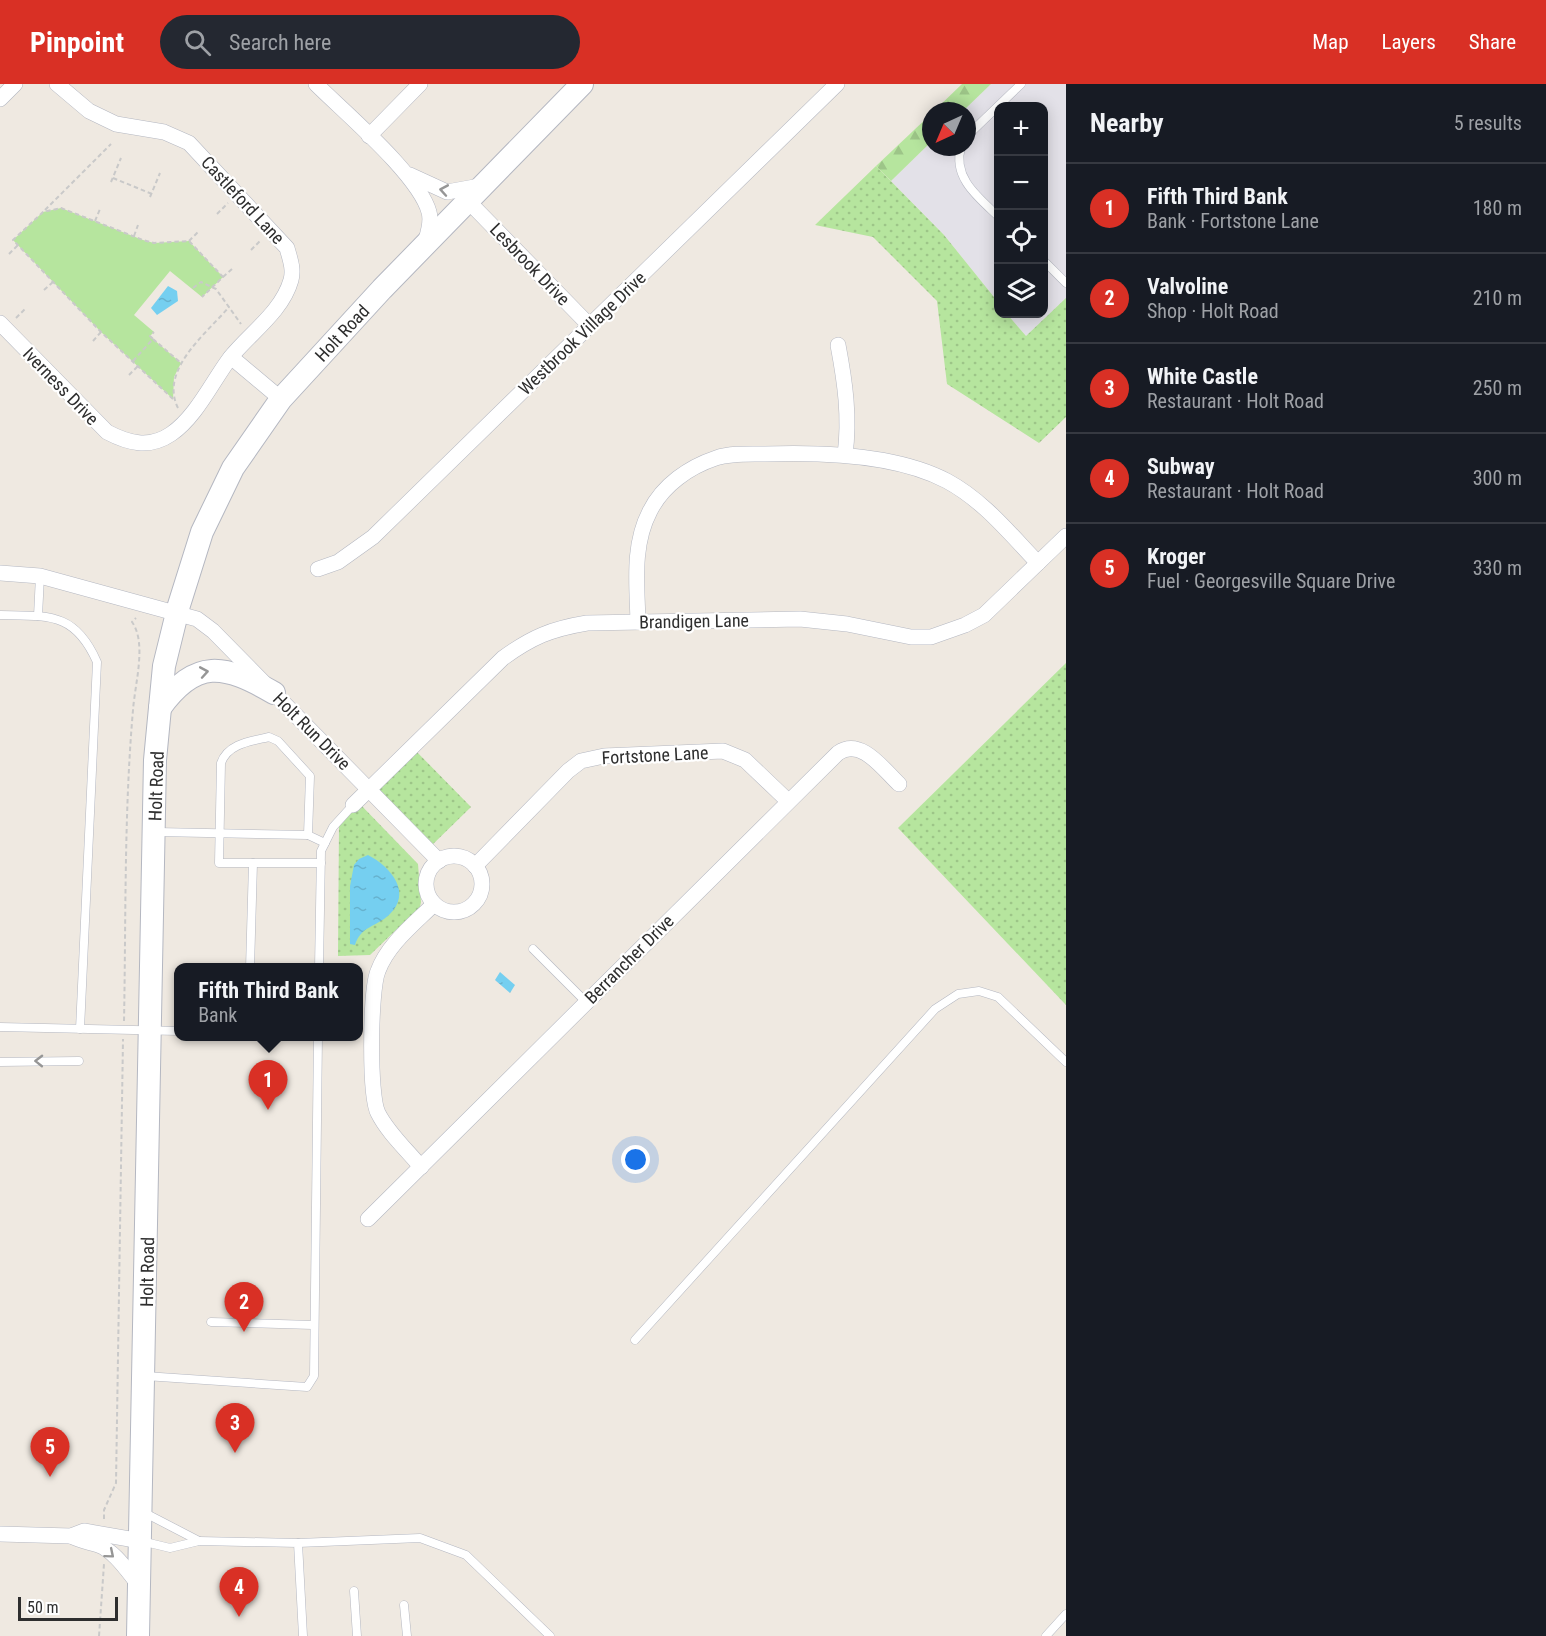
<!DOCTYPE html>
<html lang="en">
<head>
<meta charset="utf-8">
<style>
  body { margin:0; font-family:"Roboto Condensed",sans-serif; background:#242831; color:#f1f3f6 }
  .controls { position:absolute; right:18px; top:18px; display:grid; overflow:hidden; border-radius:12px; box-shadow:0 3px 15px #0003 }
  .controls button { width:54px; height:54px; display:grid; place-items:center; padding:0; border:0; border-bottom:2px solid #363941; background:#171b24; color:#f1f3f6; font:30px sans-serif }
  .compass { position:absolute; left:922px; top:18px; width:54px; height:54px; border-radius:50%; background:#171b24; box-shadow:0 3px 15px #0003; rotate:224deg }
  .scale { position:absolute; left:18px; bottom:15px; width:100px; box-sizing:border-box; padding-left:6px; border:3px solid #2e2e2e; border-top:0; font-size:16px; line-height:21px; white-space:nowrap; color:#2e2e2e; -webkit-text-stroke:4px #fff; paint-order:stroke }
  .you { position:absolute; left:636px; top:1076px; width:21px; height:21px; margin:-15px; border:4px solid #fff; border-radius:50%; background:#1a73e8; box-shadow:0 0 0 9px #1a73e833 }
  .badge { display:grid; place-items:center; width:39px; height:39px; border-radius:50%; background:#d93025; color:#fff; font-size:20px; font-weight:700 }
  .pin { position:absolute; translate:-50% -50px; filter:drop-shadow(0 2px 3px #0008) }
  .pin::after { content:''; position:absolute; top:32px; width:21px; height:18px; background:inherit; clip-path:polygon(0 0,100% 0,50% 100%) }
  .popup { position:absolute; left:174px; top:879px; width:189px; height:78px; box-sizing:border-box; display:grid; place-content:center; border-radius:12px; background:#171b24; filter:drop-shadow(0 2px 4px #0005); font-size:20px; white-space:nowrap; color:#9ea1a6 }
  .popup b { font-size:22px; color:#f1f3f6 }
  .popup::after { content:''; position:absolute; left:50%; top:100%; margin-left:-12px; border:12px solid transparent; border-top-color:#171b24 }
  .list { margin:0; padding:0; list-style:none }
  h2 { display:flex; justify-content:space-between; align-items:center; height:78px; margin:0; padding:0 24px; font-size:26px }
  h2 small { font-size:20px; font-weight:400; color:#9ea1a6 }
  .list li { display:grid; grid-template-columns:39px 1fr auto; gap:18px; align-items:center; box-sizing:border-box; height:90px; padding:0 24px; border-top:2px solid #363941 }
  .list b { display:block; font-size:22px; white-space:nowrap }
  .list p { margin:0; font-size:20px; white-space:nowrap; color:#9ea1a6 }
  .list em { font-size:20px; font-style:normal; color:#9ea1a6 }
  .icon { flex:none; width:33px; height:33px; fill:none; stroke:currentColor; stroke-width:2; stroke-linecap:round; stroke-linejoin:round }
  .map { position:relative; flex:none; width:1066px; height:1552px; overflow:hidden }
  header { display:flex; align-items:center; gap:36px; box-sizing:border-box; height:84px; padding:0 30px; background:#d93025; color:#fff }
  header strong { font-size:28px }
  nav { display:flex; gap:33px; margin-inline-start:auto; font-size:21px }
  .search { width:420px; height:54px; background:#242831; display:flex; align-items:center; gap:15px; box-sizing:border-box; padding:0 21px; border-radius:33px; color:#9ea1a6; font-size:22px }
  main { display:flex }
  aside { flex:1; background:#171b24 }
  .map>svg:first-child { display:block }
  .industrial { fill:#e3e1e8 }
  .grass { fill:url(#grass-dots) }
  .forest { fill:url(#forest-firs) }
  .park { fill:#b6e59e }
  .water { fill:url(#water-ripples) }
  .lines { fill:none; stroke-linecap:round; stroke-linejoin:round }
  .lane-casing { stroke:#b4b7c1; stroke-width:9 }
  .street-casing { stroke:#b4b7c1; stroke-width:16 }
  .secondary-casing { stroke:#b4b7c1; stroke-width:24 }
  .path { stroke:#c9c9c9; stroke-width:2; stroke-dasharray:4.5 3; stroke-linecap:butt }
  .lane { stroke:#fff; stroke-width:8 }
  .street { stroke:#fff; stroke-width:15 }
  .secondary { stroke:#fff; stroke-width:22 }
  .oneway { stroke:#969696 }
  .labels { text-anchor:middle; dominant-baseline:central; stroke-width:4.5; stroke-linejoin:round; paint-order:stroke }
  .street-label { font-size:18px; fill:#2e2e2e; stroke:#fff }
</style>
</head>
<body>
<header>
<strong>Pinpoint</strong>
<div class="search"><svg class="icon" aria-label="search" viewBox="0 0 24 24"><circle cx="10" cy="10" r="6"/><path d="M15 15l6 6"/></svg>Search here</div>
<nav><a>Map</a><a>Layers</a><a>Share</a></nav>
</header>
<main>
<div class="map">
<svg width="1066" height="1552" viewBox="0 0 1066 1552">
  <defs>
    <pattern id="grass-dots" width="8" height="8" patternUnits="userSpaceOnUse" patternTransform="scale(1.5)"><rect width="8" height="8" fill="#b6e59e"/><path d="M2 2h.1M6 6h.1" fill="none" stroke="#9dc588" stroke-width="1.8" stroke-linecap="round"/></pattern>
    <pattern id="forest-firs" width="22" height="20" patternUnits="userSpaceOnUse" patternTransform="scale(1.5)"><rect width="22" height="20" fill="#b6e59e"/><path d="M5 1l3.5 6h-7zM16 11l3.5 6h-7z" fill="#9dc588"/></pattern>
    <pattern id="water-ripples" width="26" height="14" patternUnits="userSpaceOnUse" patternTransform="scale(1.5)"><rect width="26" height="14" fill="#75cff0"/><path d="M2 4q2-2 4 0t4 0M15 11q2-2 4 0t4 0" fill="none" stroke="#66b2ce"/></pattern>
  </defs>
  <rect width="100%" height="100%" fill="#efe9e1"/>
  <!-- industrial -->
  <path class="industrial" d="M991,0h75v214l-40,38 -19,-22h37v-208h-45l-1,196 -54,-67 -53,-54 40,-39v5h36v-36h-4z"/>
  <!-- grass -->
  <g class="grass">
    <path d="M876,82l68,69 54,67 1,12h8l19,22 40,-38v119l-27,26 -92,-59 -10,-83 -64,-64 -58,-12z"/>
    <path d="M1066,579v342l-168,-177z"/>
    <path d="M412,663l59,60 -43,42 -59,-60z"/>
    <path d="M357,717l61,63 3,38 -1,5 -50,48 -32,1 1,-131z"/>
  </g>
  <!-- forest -->
  <g class="forest">
    <path d="M962,0h29l-28,27h-29z"/>
    <path d="M931,30v28l-40,39 -15,-15z"/>
  </g>
  <!-- park -->
  <path class="park" d="M61,124l82,32 11,3 35,-2 34,36 -21,20 -32,-26 -36,44 20,17 -4,4 3,3 28,24 -7,14 -1,22 -72,-67 -88,-92 30,-28z"/>
  <!-- water -->
  <g class="water">
    <path d="M168,202l9,5 1,10 -21,14 -6,-7z"/>
    <path d="M368,771c23,12 45,38 21,60 -13,12 -28,11 -34,30l-5,-1v-58l4,-21 5,-6z"/>
    <path d="M500,888l15,13 -5,8 -15,-13z"/>
  </g>
  <g class="lines">
    <!-- lane casing -->
    <g class="lane-casing">
      <g id="lane">
        <path d="M967,52l54,-52"/>
        <path d="M961,63c-9,31 18,51 38,70"/>
        <path d="M1044,177l22,22"/>
        <path d="M0,531c49,1 75,-3 97,47l-17,367"/>
        <path d="M38,532l2,-40"/>
        <path d="M157,748l151,3"/>
        <path d="M321,779h-102l2,-100c7,-20 31,-22 48,-26l9,4 32,35 -2,59 17,8"/>
        <path d="M533,865l53,53"/>
        <path d="M250,884l3,-105"/>
        <path d="M319,884l2,-117 12,-24 20,-22"/>
        <path d="M0,943l178,4"/>
        <path d="M0,978l79,-1"/>
        <path d="M211,1238l102,3"/>
        <path d="M635,1256l300,-331 23,-15 21,-3 19,6 68,65"/>
        <path d="M145,1292l162,11 7,-11 4,-340"/>
        <path d="M145,1429l54,28"/>
        <path d="M141,1457l29,7 29,-7 99,2 5,93"/>
        <path d="M298,1459l122,-5 46,17 84,81"/>
        <path d="M354,1507l3,45"/>
        <path d="M404,1521l3,31"/>
        <path d="M1046,1552l20,-22"/>
      </g>
    </g>
    <!-- street casing -->
    <g class="street-casing">
      <g id="street">
        <path d="M316,0c29,29 103,91 113,128 3,10 -1,21 -4,31"/>
        <path d="M0,15l15,-15"/>
        <path d="M369,52l51,-52"/>
        <path d="M410,91l37,17 33,-6"/>
        <path d="M469,118l121,124"/>
        <path d="M0,239l107,109c21,11 42,17 64,2 25,-17 41,-52 59,-76 20,-25 52,-46 61,-78 3,-11 -1,-21 -4,-32l-98,-105 -25,-11 -48,-8 -27,-13 -32,-27"/>
        <path d="M838,261c7,37 12,72 7,110"/>
        <path d="M231,273l50,42"/>
        <path d="M318,485l20,-7 35,-25 464,-453"/>
        <path d="M0,489l40,3 157,43 16,12 226,230"/>
        <path d="M638,538c-1,-38 -6,-77 12,-111 13,-26 39,-44 66,-53 15,-5 33,-4 49,-4 57,-2 131,0 182,27 37,20 63,53 91,82"/>
        <path d="M353,721l150,-147c29,-21 48,-29 84,-35l213,-4 47,5 64,13h20l34,-12 19,-10 82,-79"/>
        <circle cx="454" cy="800" r="28"/>
        <path d="M475,782l93,-95 13,-10 23,-5 119,-5 22,9 43,41"/>
        <path d="M421,1083c-14,-17 -33,-34 -43,-54 -9,-17 -8,-123 0,-142 10,-27 36,-47 56,-67"/>
        <path d="M368,1135l470,-466c23,-16 45,16 61,31"/>
        <path d="M0,1450l71,2 13,-5 57,10"/>
        <path d="M71,1452c10,5 18,6 27,9 17,6 30,27 41,40"/>
      </g>
    </g>
    <!-- secondary casing -->
    <g class="secondary-casing">
      <g id="secondary">
        <path d="M160,624c36,-50 64,-44 114,-15"/>
        <path d="M138,1552l17,-876 9,-94 15,-61 23,-73 31,-64 48,-69 101,-110 200,-205"/>
      </g>
    </g>
    <!-- path -->
    <g class="path">
      <path d="M113,94l39,16"/>
      <path d="M111,98l10,-24"/>
      <path d="M150,113l10,-24"/>
      <path d="M45,126l66,-66"/>
      <path d="M217,130l11,-11"/>
      <path d="M95,137l5,-12"/>
      <path d="M134,152l4,-11"/>
      <path d="M189,157l9,-9"/>
      <path d="M251,166l9,-9"/>
      <path d="M9,170l9,-9"/>
      <path d="M223,193l9,-8"/>
      <path d="M193,204l8,-6 15,7 25,35"/>
      <path d="M44,206l9,-8"/>
      <path d="M16,234l9,-9"/>
      <path d="M153,255l28,24"/>
      <path d="M93,257l8,-9"/>
      <path d="M133,277l20,-22 -3,-3 4,-4"/>
      <path d="M129,291l9,-9"/>
      <path d="M173,315l-72,-67 -88,-92 30,-28 18,-4 82,32 11,3 35,-2 34,36 -21,20"/>
      <path d="M178,324c-19,-38 28,-74 51,-101"/>
      <path d="M124,937c2,-103 0,-208 9,-311 2,-27 14,-67 -1,-88l4,-4"/>
      <path d="M104,1435v-9l12,-27 7,-444"/>
      <path d="M99,1552l5,-72"/>
    </g>
    <!-- lane -->
    <use href="#lane" class="lane"/>
    <!-- street -->
    <use href="#street" class="street"/>
    <!-- secondary -->
    <use href="#secondary" class="secondary"/>
  </g>
  <!-- one-way arrows -->
  <defs><path id="oneway-chevron" d="M-2-3.5L2.5 0L-2 3.5" fill="none" stroke-width="1.6" stroke-linecap="round" stroke-linejoin="round" transform="scale(1.5)"/></defs>
  <g class="oneway">
    <use href="#oneway-chevron" transform="translate(444 106) rotate(-170)"/>
    <use href="#oneway-chevron" transform="translate(204 588) rotate(-10)"/>
    <use href="#oneway-chevron" transform="translate(39 977) rotate(-179)"/>
    <use href="#oneway-chevron" transform="translate(110 1470) rotate(40)"/>
  </g>
  <g class="labels">
    <!-- street labels -->
    <g class="street-label">
      <text transform="translate(243 116) rotate(47)">Castleford Lane</text>
      <text transform="translate(530 180) rotate(46)">Lesbrook Drive</text>
      <text transform="translate(342 249) rotate(-47)">Holt Road</text>
      <text transform="translate(582 249) rotate(-44)">Westbrook Village Drive</text>
      <text transform="translate(61 302) rotate(46)">Iverness Drive</text>
      <text transform="translate(694 537) rotate(-1)">Brandigen Lane</text>
      <text transform="translate(312 647) rotate(45)">Holt Run Drive</text>
      <text transform="translate(655 671) rotate(-3)">Fortstone Lane</text>
      <text transform="translate(156 702) rotate(-88)">Holt Road</text>
      <text transform="translate(629 875) rotate(-45)">Berrancher Drive</text>
      <text transform="translate(147 1188) rotate(-89)">Holt Road</text>
    </g>
  </g>
</svg>
<div class="controls">
<button>+</button>
<button>−</button>
<button><svg class="icon" aria-label="locate" viewBox="0 0 24 24"><circle cx="12" cy="12" r="6"/><path d="M12 2v4M12 18v4M2 12h4M18 12h4"/></svg></button>
<button><svg class="icon" aria-label="layers" viewBox="0 0 24 24"><path d="M12 4l9 5-9 5-9-5zM3 14l9 5 9-5"/></svg></button>
</div>
<svg class="compass" viewBox="-18 -18 36 36"><path d="M0-13l5 13h-10z" fill="#e53935"/><path d="M0 13l5-13h-10z" fill="#9ea1a6"/></svg>
<div class="scale">50 m</div>
<div class="you"></div>
<div class="pin badge" style="left:268px;top:1026px">1</div>
<div class="popup"><b>Fifth Third Bank</b>Bank</div>
<div class="pin badge" style="left:244px;top:1248px">2</div>
<div class="pin badge" style="left:235px;top:1369px">3</div>
<div class="pin badge" style="left:239px;top:1533px">4</div>
<div class="pin badge" style="left:50px;top:1393px">5</div>
</div>
<aside>
<h2>Nearby<small>5 results</small></h2>
<ul class="list">
<li><span class="badge">1</span><div><b>Fifth Third Bank</b><p>Bank · Fortstone Lane</p></div><em>180 m</em></li>
<li><span class="badge">2</span><div><b>Valvoline</b><p>Shop · Holt Road</p></div><em>210 m</em></li>
<li><span class="badge">3</span><div><b>White Castle</b><p>Restaurant · Holt Road</p></div><em>250 m</em></li>
<li><span class="badge">4</span><div><b>Subway</b><p>Restaurant · Holt Road</p></div><em>300 m</em></li>
<li><span class="badge">5</span><div><b>Kroger</b><p>Fuel · Georgesville Square Drive</p></div><em>330 m</em></li>
</ul>
</aside>
</main>
</body>
</html>
